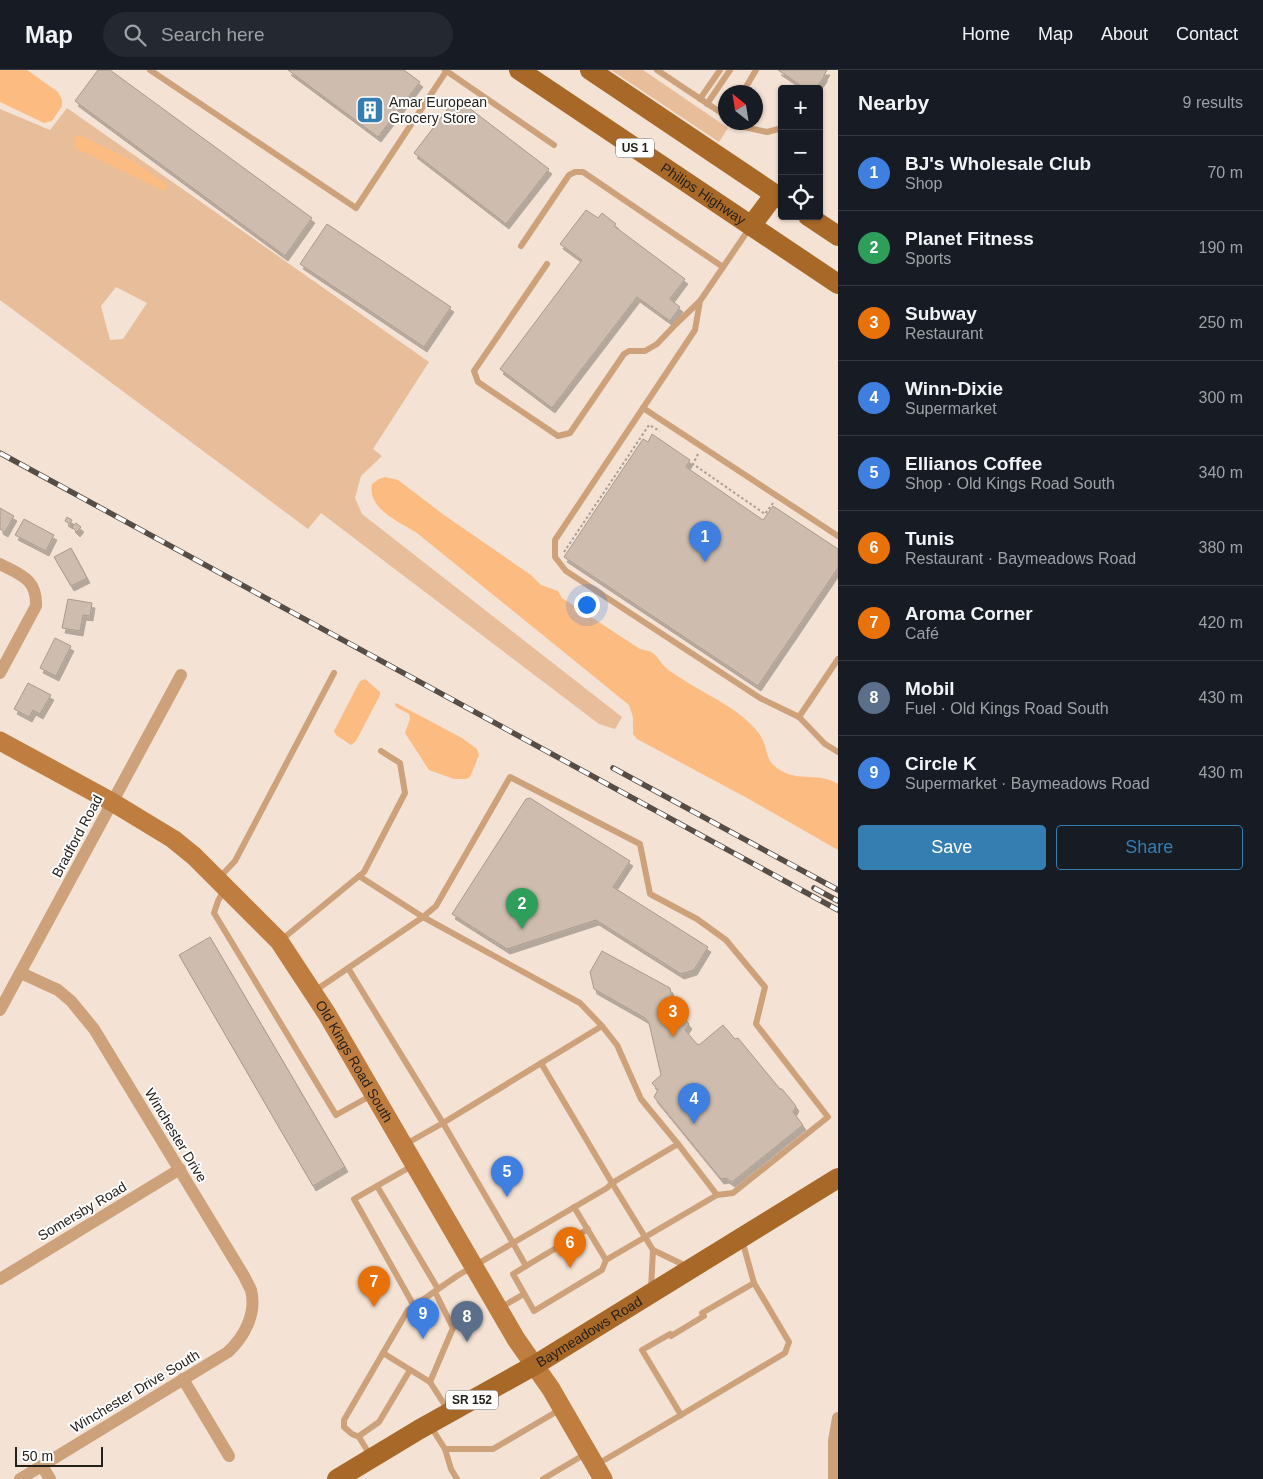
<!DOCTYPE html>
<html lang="en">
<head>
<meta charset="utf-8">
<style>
  body { margin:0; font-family:Arial,sans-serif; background:#242831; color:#f1f3f6 }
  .controls { position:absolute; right:15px; top:15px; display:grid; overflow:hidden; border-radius:5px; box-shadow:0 1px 4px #0004 }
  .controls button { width:45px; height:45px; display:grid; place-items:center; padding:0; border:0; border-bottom:1px solid #363941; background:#171b24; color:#f1f3f6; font:25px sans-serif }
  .compass { position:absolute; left:718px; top:15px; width:45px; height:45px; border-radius:50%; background:#171b24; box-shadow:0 1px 4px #0004; rotate:330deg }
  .scale { position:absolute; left:15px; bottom:12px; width:88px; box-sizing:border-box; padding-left:5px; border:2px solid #26201b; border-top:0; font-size:14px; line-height:18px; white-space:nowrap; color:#26201b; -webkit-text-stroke:4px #fff; paint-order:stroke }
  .you { position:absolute; left:586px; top:534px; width:18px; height:18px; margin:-12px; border:4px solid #fff; border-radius:50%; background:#1a73e8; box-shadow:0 0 0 8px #1a73e833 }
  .badge { display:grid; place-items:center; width:32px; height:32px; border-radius:50%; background:#347eb1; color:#fff; font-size:16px; font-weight:700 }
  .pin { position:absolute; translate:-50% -41px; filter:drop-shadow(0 1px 2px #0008) }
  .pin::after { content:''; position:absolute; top:26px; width:18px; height:15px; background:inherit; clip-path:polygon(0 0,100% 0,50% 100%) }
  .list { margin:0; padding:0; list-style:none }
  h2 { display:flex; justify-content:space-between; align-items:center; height:65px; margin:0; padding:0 20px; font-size:21px }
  h2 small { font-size:16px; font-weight:400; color:#9ea1a6 }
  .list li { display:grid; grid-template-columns:32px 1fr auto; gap:15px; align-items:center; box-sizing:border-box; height:75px; padding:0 20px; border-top:1px solid #363941 }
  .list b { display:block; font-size:19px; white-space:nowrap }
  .list p { margin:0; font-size:16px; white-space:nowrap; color:#9ea1a6 }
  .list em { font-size:16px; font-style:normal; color:#9ea1a6 }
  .actions { display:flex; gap:10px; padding:15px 20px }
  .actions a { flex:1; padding:11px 0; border:1px solid #347eb1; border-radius:5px; text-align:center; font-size:18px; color:#347eb1 }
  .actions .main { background:#347eb1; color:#fff }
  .icon { flex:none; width:28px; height:28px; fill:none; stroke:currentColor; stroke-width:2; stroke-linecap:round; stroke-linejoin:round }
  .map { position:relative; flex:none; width:838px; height:1409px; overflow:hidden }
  header { display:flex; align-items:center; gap:30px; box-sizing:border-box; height:70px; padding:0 25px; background:#171b24; border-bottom:1px solid #363941 }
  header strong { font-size:24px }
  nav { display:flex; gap:28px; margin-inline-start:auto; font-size:18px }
  .search { width:350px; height:45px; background:#242831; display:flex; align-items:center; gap:12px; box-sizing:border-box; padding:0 18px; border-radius:28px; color:#9ea1a6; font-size:19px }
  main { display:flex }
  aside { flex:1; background:#171b24 }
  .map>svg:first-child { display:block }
  .green { fill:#e7bd9a; fill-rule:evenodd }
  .water { fill:#fcbb81 }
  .building { fill:#cebdae; stroke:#aa9a8c; filter:url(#shadow) }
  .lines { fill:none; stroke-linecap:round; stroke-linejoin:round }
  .path { stroke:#aa9d92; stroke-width:2; stroke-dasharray:2.5 2.5; stroke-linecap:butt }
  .lane { stroke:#cda17a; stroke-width:6 }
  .street { stroke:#cda17a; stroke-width:12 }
  .secondary { stroke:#bf7d3f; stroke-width:19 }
  .primary { stroke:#a86928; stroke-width:20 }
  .rail-casing { stroke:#564d46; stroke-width:5.5 }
  .rail { stroke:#fff; stroke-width:4; stroke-dasharray:11; stroke-linecap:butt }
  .labels { text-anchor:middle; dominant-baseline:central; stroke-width:4; stroke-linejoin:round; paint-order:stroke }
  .shield { fill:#fff; stroke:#67635f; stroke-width:1 }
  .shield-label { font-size:12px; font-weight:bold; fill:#26201b }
  .poi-label { font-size:14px; fill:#26201b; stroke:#fff; text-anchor:start }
  .street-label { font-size:14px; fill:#26201b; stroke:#fff }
</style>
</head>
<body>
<header>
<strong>Map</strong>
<div class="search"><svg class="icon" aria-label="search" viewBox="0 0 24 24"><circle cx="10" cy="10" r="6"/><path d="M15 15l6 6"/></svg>Search here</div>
<nav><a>Home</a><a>Map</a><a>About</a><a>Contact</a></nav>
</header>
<main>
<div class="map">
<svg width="838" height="1409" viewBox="0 0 838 1409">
  <defs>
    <filter id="shadow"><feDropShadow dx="3" dy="5" stdDeviation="0" flood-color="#0004"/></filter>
  </defs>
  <rect width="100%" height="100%" fill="#f4e2d4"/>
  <!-- green -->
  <g class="green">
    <path d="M611,0h32l85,58 -9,14z"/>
    <path d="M67,38l362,254 -56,87 9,7 -21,20 -6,22 7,16 260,203 -7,12 -16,-5 -278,-211 -13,16 -308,-229v-191l50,21zM116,217l31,16 -24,36 -13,1 -9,-34z"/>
  </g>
  <!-- water -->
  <g class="water">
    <path d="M0,0h27l31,22 4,8v6l-10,15 -8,2 -44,-21z"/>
    <path d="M80,65l53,26 35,24 -4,6 -89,-43 -1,-10z"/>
    <path d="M385,407l13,3 46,35 87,60 10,10 17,6 4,7 78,51c4,1 11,2 14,5 4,3 6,8 10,12 4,4 10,8 15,11 26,18 62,31 81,58 9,13 3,25 20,35 18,12 40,2 58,14v66l-91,-52 -110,-59 -4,-5v-17l-4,-12 -212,-172c-17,-11 -50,-24 -45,-49l7,-5z"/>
    <path d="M365,609l15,13v3l-24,46 -5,4 -15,-10 -2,-4 26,-50z"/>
    <path d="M396,633l66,35 15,11 2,6 -9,22 -4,2h-12l-25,-9 -24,-37 5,-14 -1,-5 -13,-7 -1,-2z"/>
  </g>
  <!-- building -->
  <g class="building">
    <path d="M98,0h12l202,148 -27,38 -210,-155z"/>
    <path d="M288,0h116l16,12 -42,55z"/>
    <path d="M778,0h49l-3,5v2l-8,11 -2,1h-8z"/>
    <path d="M456,28l93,71 -43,55 -92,-71z"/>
    <path d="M586,140l12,8 4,-5 14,11 -2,2 71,53 -15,20 10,8 -10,14 -33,-24 -85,111 -52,-39 82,-109 -22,-16z"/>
    <path d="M327,154l124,83 -27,40 -124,-83z"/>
    <path d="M652,364l38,26 -4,7 77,53 10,-14 65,43v19l-80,118 -194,-129 79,-118 5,3z"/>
    <path d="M0,438l14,8 -9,16 -5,-3z"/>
    <path d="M67,447l5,3 -2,4 -5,-3z"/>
    <path d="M24,449l30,16 -8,16 -31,-16z"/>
    <path d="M76,453l5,4 -4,5 -5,-5z"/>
    <path d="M71,478l16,30 -16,8 -17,-29z"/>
    <path d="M68,529l24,4 -2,13 -7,-1 -3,16 -18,-3z"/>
    <path d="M55,568l16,8 -15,30 -16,-8z"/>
    <path d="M28,613l23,12 -11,19 -7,-4 -4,7 -15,-8z"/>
    <path d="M530,728l100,63 -17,26 95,60 -14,23 -13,4 -85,-54 -89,29 -55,-35 74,-115z"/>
    <path d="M210,867l135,230 -32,19 -134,-231z"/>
    <path d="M602,881l68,37 3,17 16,19 -4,6 11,13 3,2 24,-20 12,14 3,-1 42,51h2l14,17 -3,6 10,13 -71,57 -6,-4 -5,1 -67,-82 4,-7 -6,-7 9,-8 -12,-52 -4,-5 -51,-29 -4,-17z"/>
  </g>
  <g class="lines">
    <!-- path -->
    <g class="path">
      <path d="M698,384l-5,10 72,50 8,-11"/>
      <path d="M564,482l85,-127 11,6"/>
    </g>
    <!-- lane -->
    <g class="lane">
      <path d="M150,0l206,138 91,-138"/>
      <path d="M445,0l109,75"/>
      <path d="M657,0l69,46"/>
      <path d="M743,22l13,-22"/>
      <path d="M700,29l20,-29"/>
      <path d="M707,34l23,-34"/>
      <path d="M735,52l5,4 27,6 15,-4"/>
      <path d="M749,159l-49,72 -5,29 -52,78 195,128"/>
      <path d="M521,176l48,-71 6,-3h8l140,95"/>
      <path d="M547,194l-73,107 4,11 80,54 12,-3 54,-79 5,-3h16l12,-7 19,-20 24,-23"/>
      <path d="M643,338l-88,132v17l11,14 194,127 39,19 39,-58"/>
      <path d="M799,647l26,27 13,8"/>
      <path d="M219,808l16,-17 99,-188"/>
      <path d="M224,820l-6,11 -4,12 122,202 36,-20"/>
      <path d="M280,871l84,-69 41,-79 -5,-30 -19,-12"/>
      <path d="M348,898l95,155 -39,22"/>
      <path d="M313,922l110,-75 -64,-41"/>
      <path d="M602,956l15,19 24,54 37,45 -66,39 41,67 33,16"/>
      <path d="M541,993l71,120 -5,5 -94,55 13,23 -13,8 21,37 68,-41 4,-10 111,-65 -39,-51"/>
      <path d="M412,1096l-58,33 60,107"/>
      <path d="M377,1116l61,103"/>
      <path d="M574,1137l32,53"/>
      <path d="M526,1196l62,-37"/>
      <path d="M651,1219l2,-39"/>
      <path d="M500,1238l24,-14"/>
      <path d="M702,1243l52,-30"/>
      <path d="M670,1264l-28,16 39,65 104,-62 4,-11 -35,-59 -12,-43"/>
      <path d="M671,1266l33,-20"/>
      <path d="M383,1283l47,29 18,28"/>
      <path d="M430,1312l23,-54 -18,-36"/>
      <path d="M431,1357l14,22h48l68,-40"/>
      <path d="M359,1366l20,-14 31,-52"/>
      <path d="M445,1379l6,20 6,10"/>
      <path d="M370,1385l-11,-18 -7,-3 -8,-7v-7l64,-110 49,-34 56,-33 -70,-120 159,-97 -22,-23 -157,-86 13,-11 74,-129 130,67 10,50 47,25 29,21 39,47 -9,37 72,93 -95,76 -16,2"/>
      <path d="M596,1395l85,-50"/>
      <path d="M543,1409l44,-26"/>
    </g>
    <!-- street -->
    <g class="street">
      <path d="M0,494c21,11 37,15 36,42l-36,67"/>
      <path d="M0,940l181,-335"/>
      <path d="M0,1209l180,-110"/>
      <path d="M183,1309l46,77"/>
      <path d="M42,1396l8,13"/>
      <path d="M20,1409l208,-127c16,-15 29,-38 23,-62 -2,-4 -5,-10 -7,-14l-150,-247 -23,-28 -13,-11 -37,-17"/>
      <path d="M834,1409v-38l4,-23"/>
    </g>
    <!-- secondary -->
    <path class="secondary" id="s1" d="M0,671l112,61 61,37 21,17 85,85 48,73 189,325 35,50 52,90"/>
    <!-- primary -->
    <g class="primary">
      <path id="s2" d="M519,0l319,214"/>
      <path d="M590,0l192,129"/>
      <path d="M808,146l30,20"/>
      <path d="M751,156l24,-32"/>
      <path id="s3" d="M337,1409l83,-50 115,-64 303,-187"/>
    </g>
    <!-- rail casing -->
    <g class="rail-casing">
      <g id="rail">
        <path d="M0,383l838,457"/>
        <path d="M613,698l225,122"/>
        <path d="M814,818l24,13"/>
      </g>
    </g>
    <!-- rail -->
    <use href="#rail" class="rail"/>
  </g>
  <!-- icons -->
  <defs>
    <g id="building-square" transform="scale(1.4375)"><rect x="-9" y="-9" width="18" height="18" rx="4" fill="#347eb1" stroke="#fff"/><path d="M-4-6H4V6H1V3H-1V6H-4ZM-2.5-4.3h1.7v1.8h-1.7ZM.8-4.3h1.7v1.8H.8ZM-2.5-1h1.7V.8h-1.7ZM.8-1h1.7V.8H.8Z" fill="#fff"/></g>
  </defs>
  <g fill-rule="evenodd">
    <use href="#building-square" x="370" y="40"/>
  </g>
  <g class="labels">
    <!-- shield labels -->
    <g class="shield">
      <rect x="616" y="68.5" width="38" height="19" rx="4"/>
      <rect x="446" y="1320.5" width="52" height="19" rx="4"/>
    </g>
    <g class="shield-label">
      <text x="635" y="78">US 1</text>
      <text x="472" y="1330">SR 152</text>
    </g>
    <!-- poi labels -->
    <g class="poi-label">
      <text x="389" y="32">Amar European<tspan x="389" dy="16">Grocery Store</tspan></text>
    </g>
    <!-- street labels -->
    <g class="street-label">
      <text stroke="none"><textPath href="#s2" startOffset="222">Philips Highway</textPath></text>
      <text transform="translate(77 766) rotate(-62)">Bradford Road</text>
      <text stroke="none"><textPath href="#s1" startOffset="488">Old Kings Road South</textPath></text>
      <text transform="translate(176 1065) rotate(59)">Winchester Drive</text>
      <text transform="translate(82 1141) rotate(-31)">Somersby Road</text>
      <text stroke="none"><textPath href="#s3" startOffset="292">Baymeadows Road</textPath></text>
      <text transform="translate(135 1321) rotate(-31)">Winchester Drive South</text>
    </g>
  </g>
</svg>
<div class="controls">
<button>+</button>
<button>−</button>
<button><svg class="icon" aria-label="locate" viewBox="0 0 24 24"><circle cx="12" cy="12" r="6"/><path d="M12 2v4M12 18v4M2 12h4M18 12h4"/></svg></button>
</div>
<svg class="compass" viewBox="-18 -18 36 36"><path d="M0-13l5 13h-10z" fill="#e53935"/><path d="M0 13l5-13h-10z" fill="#9ea1a6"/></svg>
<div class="scale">50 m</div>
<div class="you"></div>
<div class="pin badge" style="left:705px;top:492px;background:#3f7fe0">1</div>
<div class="pin badge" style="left:522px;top:859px;background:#2e9e5b">2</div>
<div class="pin badge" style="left:673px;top:967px;background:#e8710a">3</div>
<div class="pin badge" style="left:694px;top:1054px;background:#3f7fe0">4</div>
<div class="pin badge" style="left:507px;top:1127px;background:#3f7fe0">5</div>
<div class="pin badge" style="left:570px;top:1198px;background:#e8710a">6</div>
<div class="pin badge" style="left:374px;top:1237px;background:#e8710a">7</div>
<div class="pin badge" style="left:467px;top:1272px;background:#5c6f8a">8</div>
<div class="pin badge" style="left:423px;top:1269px;background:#3f7fe0">9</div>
</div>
<aside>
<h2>Nearby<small>9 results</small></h2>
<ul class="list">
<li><span class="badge" style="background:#3f7fe0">1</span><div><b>BJ's Wholesale Club</b><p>Shop</p></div><em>70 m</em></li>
<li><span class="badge" style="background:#2e9e5b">2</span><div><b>Planet Fitness</b><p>Sports</p></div><em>190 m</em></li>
<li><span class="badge" style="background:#e8710a">3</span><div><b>Subway</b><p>Restaurant</p></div><em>250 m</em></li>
<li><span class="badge" style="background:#3f7fe0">4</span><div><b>Winn-Dixie</b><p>Supermarket</p></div><em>300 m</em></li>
<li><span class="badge" style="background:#3f7fe0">5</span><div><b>Ellianos Coffee</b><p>Shop · Old Kings Road South</p></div><em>340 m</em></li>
<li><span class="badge" style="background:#e8710a">6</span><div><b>Tunis</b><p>Restaurant · Baymeadows Road</p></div><em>380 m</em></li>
<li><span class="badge" style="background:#e8710a">7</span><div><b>Aroma Corner</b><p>Café</p></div><em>420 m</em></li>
<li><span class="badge" style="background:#5c6f8a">8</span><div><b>Mobil</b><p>Fuel · Old Kings Road South</p></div><em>430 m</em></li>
<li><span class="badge" style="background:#3f7fe0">9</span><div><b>Circle K</b><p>Supermarket · Baymeadows Road</p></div><em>430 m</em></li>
</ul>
<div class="actions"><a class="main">Save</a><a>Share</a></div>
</aside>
</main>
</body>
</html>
